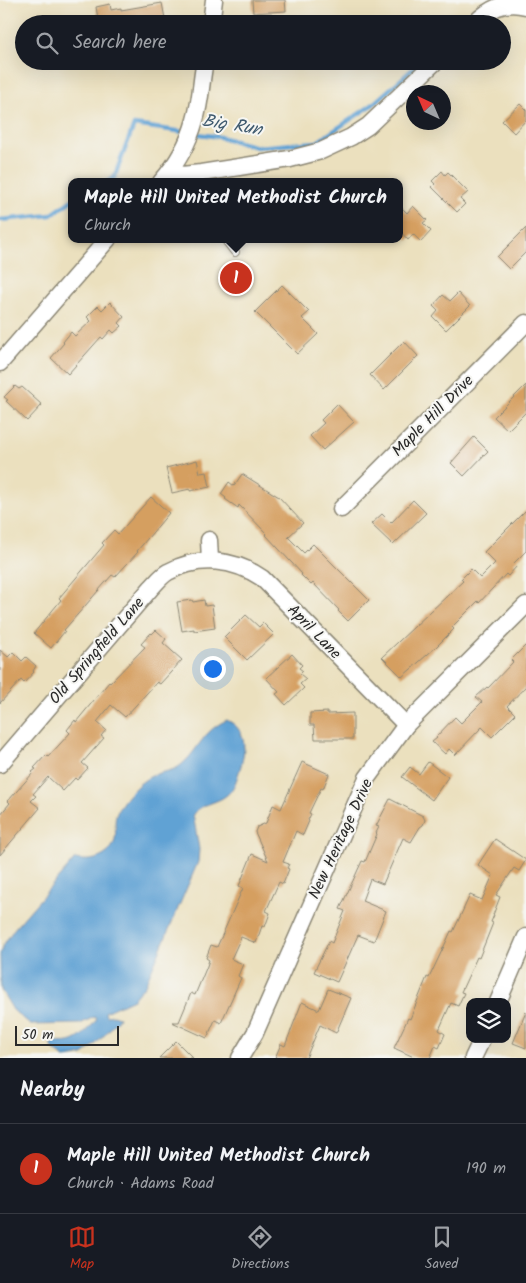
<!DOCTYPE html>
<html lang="en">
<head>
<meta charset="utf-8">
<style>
  body { margin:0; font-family:Kalam,sans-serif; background:#242831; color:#f1f3f6 }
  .controls { position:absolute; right:15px; bottom:15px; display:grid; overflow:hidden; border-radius:10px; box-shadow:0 5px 20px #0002 }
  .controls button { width:45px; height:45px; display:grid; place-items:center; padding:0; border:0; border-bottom:1px solid #363941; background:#171b24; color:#f1f3f6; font:25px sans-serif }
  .compass { position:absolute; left:406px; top:85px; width:45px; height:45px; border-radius:50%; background:#171b24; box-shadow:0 5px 20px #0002; rotate:316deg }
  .scale { position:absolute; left:15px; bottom:12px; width:104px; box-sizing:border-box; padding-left:5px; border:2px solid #2b2b2b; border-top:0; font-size:14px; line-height:18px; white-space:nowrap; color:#2b2b2b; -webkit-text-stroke:4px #f6f6f2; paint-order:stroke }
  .you { position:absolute; left:212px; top:668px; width:18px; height:18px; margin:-12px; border:4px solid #fff; border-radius:50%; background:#1a73e8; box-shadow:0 0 0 8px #1a73e833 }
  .badge { display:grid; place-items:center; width:32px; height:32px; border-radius:50%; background:#c8321e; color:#fff; font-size:16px; font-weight:700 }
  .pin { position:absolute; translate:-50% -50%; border:2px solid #fff; box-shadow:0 1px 5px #0006 }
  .popup { position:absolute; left:68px; top:178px; width:335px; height:65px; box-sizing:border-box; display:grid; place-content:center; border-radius:10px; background:#171b24; filter:drop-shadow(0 1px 4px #0005); font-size:16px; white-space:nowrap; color:#9ea1a6 }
  .popup b { font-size:19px; color:#f1f3f6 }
  .popup::after { content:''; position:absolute; left:50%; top:100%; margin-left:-10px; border:10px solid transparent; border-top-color:#171b24 }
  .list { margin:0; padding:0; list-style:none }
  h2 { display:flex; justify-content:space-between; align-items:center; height:65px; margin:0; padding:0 20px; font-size:21px }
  h2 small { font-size:16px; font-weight:400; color:#9ea1a6 }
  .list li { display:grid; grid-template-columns:32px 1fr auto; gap:15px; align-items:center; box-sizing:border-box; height:90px; padding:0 20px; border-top:1px solid #363941 }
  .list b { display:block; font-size:19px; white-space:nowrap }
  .list p { margin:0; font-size:16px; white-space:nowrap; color:#9ea1a6 }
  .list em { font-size:16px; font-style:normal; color:#9ea1a6 }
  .icon { flex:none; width:28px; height:28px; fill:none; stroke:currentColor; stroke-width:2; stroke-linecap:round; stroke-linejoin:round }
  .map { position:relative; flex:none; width:526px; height:1058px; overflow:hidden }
  .search { position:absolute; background:#171b24; box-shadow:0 5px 20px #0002; left:15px; right:15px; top:15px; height:55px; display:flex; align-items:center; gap:12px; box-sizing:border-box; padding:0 18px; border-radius:28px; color:#9ea1a6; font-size:19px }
  .sheet { height:155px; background:#171b24 }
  nav { display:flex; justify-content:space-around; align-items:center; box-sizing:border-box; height:70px; border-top:1px solid #363941; background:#171b24; font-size:14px; color:#9ea1a6 }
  nav a { display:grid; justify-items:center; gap:2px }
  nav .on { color:#c8321e }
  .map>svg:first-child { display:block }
  .water { fill:#60a2d4; stroke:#466680 }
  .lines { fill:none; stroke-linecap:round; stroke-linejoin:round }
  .stream { stroke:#60a2d4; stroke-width:4.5 }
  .building { fill:#d59f60 }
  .lane-casing { stroke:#8b8674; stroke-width:10 }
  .street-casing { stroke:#8b8674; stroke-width:19 }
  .lane { stroke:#fff; stroke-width:8 }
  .street { stroke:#fff; stroke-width:16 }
  .labels { text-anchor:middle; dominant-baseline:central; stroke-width:4; stroke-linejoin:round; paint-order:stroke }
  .street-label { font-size:16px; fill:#2b2b2b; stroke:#f6f6f2 }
  .water-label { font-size:18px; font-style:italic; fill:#405b6f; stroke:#f6f6f2 }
</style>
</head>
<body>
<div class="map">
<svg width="526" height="1058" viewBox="0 0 526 1058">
  <rect width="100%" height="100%" fill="#f6f6f2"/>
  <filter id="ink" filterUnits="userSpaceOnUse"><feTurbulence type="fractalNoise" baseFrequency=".02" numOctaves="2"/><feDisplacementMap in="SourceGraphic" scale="10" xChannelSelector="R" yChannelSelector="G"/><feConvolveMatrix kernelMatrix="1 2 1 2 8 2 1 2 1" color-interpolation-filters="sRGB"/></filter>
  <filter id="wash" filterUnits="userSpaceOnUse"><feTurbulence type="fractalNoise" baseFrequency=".0096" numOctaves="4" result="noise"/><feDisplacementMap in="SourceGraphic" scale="20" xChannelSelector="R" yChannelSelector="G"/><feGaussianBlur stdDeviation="1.12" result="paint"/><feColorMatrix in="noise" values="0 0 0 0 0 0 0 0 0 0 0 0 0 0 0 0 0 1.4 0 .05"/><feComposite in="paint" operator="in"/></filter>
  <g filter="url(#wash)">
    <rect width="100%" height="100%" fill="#ebe0be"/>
    <!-- water -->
    <path class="water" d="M227,720c23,11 18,35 11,55 -2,7 -5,15 -11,20 -11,9 -23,7 -34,19l6,35 -1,13 -53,123 -12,14 -28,13 1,4 7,-1 6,2c-2,6 -28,33 -35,37 -5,3 -14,3 -20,4l-9,-7 -5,-6 4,-4c20,6 31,-7 43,-22l-3,-2 -14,7 -50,1 -17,-15 -12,-20 -1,-35 2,-8 12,-18 61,-70c11,2 22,2 32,-6 16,-15 3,-29 11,-43 8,-15 25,-33 42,-37 7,-2 15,-3 21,-8 18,-15 21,-34 46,-45z"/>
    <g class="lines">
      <!-- stream -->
      <g class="stream">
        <path d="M107,182l7,-4 20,-53 86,12 37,10 60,-5 55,-37 50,-44"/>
        <path d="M0,220l51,-5 21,-15"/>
      </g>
    </g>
    <g id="blocks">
      <!-- building -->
      <g class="building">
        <path d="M252,0h33l1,11 -33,2z"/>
        <path d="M162,3l4,21h-67l-3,-17 14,-3 1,6 10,-2v2z"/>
        <path d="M520,104l6,6v10l-12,13 -12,-12z"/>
        <path d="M442,171l3,4 3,-3 20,20 -8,7 5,5 -8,8 -25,-25 3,-3 -3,-3z"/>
        <path d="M400,206l7,7 6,-7 14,14 -4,3 8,8 -10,11 -8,-8 -5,6 -8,-9z"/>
        <path d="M526,228v24l-17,17 -12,-12z"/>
        <path d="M282,285l27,27 -7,6 16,16 -21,20 -42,-42z"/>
        <path d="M458,293l12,13 -24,24 -13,-13 5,-6 -5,-5 10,-11 7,6z"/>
        <path d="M110,302l14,15 -5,6 3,3 -8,7 -3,-3 -8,9 -2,-2 -33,37 -17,-16 13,-15 -1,-1 8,-10 4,4 16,-15 -4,-4 11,-11 4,4z"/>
        <path d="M404,341l14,15 -34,34 -14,-15z"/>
        <path d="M526,385v27l-18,18 -14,-13z"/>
        <path d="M15,386l4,3 3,-2 20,18 -15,16 -21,-20 2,-1 -4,-3z"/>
        <path d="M337,404l17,18 -31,28 -13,-14 14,-13 -3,-3z"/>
        <path d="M474,437l14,14 -24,25 -13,-13z"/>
        <path d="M197,460l3,13 7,-1 3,15 -20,4v-2l-18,4 -6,-25z"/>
        <path d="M242,474l37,23 24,26 -15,14 16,16 9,-9 56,56 -21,21 -10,-10 1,-1 -26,-27 -2,2 -10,-10 1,-1 -36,-39 1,-1 -28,-29 -1,3 -13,-9 1,-1 -5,-4 8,-12 5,4z"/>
        <path d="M151,497l18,16 -32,38 1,1 -23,25 -3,-2 -48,55 1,1 -14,17 -17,-15 27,-33 -2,-2 45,-53 -2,-2 12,-13 4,4z"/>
        <path d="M413,500l13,13 -33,32 -22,-21 11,-10 9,9z"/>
        <path d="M526,510v41l-12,12 3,3 -9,10 -2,-2 -27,29 -1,-2 -26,26 2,2 -18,18 -34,30 -20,-20 81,-76 -2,-2 10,-10 9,9 15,-15 -11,-11z"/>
        <path d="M192,600l1,2 11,-2 1,6 7,-1 3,23 -21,3v-2l-12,2 -5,-29z"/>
        <path d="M246,615l13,12 4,-4 11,11 -27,26 -23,-23z"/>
        <path d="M156,630l10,9 -3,4 19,17 -22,24 -3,-2 -32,35 -14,-12 -14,17 9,8 -5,6 3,2 -22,25 6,5 -11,12 -2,-2 -12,13 -15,-14 -15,17 3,2 -5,5 9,7 -40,47v-40l10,-12 -2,-2 25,-28 -1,-1 4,-3 -2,-1 12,-13 2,2 22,-24 -3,-3 8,-10 1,2 33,-40 1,1 35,-36 -4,-3 10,-11 1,1z"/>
        <path d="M526,645v41l-19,20 8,8 -23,23 -10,-10 -27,28 -6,-6 -4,5 -13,-12 5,-4 -1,-1 19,-20 6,6 21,-21 -6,-5 11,-10 1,1 25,-26 -2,-2z"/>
        <path d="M0,650l8,7 5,-5 9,9 4,-4 10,9 -3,5 1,1 -10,11 -3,-3 -21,23z"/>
        <path d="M292,654l10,11 -3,3 4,3 -3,3 6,5 -6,5 4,4 -18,17 -10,-11 3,-2 -13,-14z"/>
        <path d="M328,712v2l25,-1v26h-38l-1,-14h-4v-12z"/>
        <path d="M302,762l27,12 -6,15 -2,-1 -12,25 2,1 -3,6 1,1 -6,14 -7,-4 -13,31 6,2 -2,4 2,1 -6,15 -4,-2 -13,29 4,2 -5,14 -3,-1 -6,17 -15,-6 -10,22 12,5 -5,12 3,2 -20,45 -6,-3 -8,18 -35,-16h7l12,-29 4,2 12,-29 2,-6 -3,-2 5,-13 6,2 26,-59 -4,-2 13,-32 16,7 -13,-29 2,-5 9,-4 7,-18 8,4z"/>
        <path d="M428,762l20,15 -16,23 -30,-23 8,-10 9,7z"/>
        <path d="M390,799l33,17 2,4 -2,5 -3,2 -9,15 -8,-4 -20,46 -13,-5 -8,22 24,10 -12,30 -16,-6 -21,47 -23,-10 15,-31 3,2 13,-32 -5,-2 22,-48 3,1 12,-28 -1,-1 3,-6 -3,-1z"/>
        <path d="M495,839l31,21 -7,11 -5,-3 -18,27 4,2 -7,18h1l-3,7 2,1 -14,35 -2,-1 -16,35 3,1 -6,13 -7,-3 -12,27 6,4 -6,14 -4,-2 -5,12h-14l-22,-10 14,-30 2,1 17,-42 2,1 18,-38 4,-9 2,1 17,-37 12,5 11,-25 -15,-10z"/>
        <path d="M328,989l23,9 -15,35 -16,-8 -14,33h-31l6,-14 4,2 17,-44 17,8z"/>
        <path d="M526,1012v36l-13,-5z"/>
        <path d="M176,1041l17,17h-34z"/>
      </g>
    </g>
  </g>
  <g filter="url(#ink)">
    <use href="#blocks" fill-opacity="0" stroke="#8b8674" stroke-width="1"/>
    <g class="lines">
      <!-- lane casing -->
      <g class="lane-casing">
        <path id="lane" d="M225,239l10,13"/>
      </g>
      <!-- street casing -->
      <g class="street-casing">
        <g id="street">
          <path d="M211,24l3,-24"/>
          <path d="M474,24c15,-15 30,-24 52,-18"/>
          <path d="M171,170l11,5 19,-2 89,-14 31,-8 30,-14 17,-11 68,-65"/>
          <path d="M161,182c15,-17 28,-40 34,-62 6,-19 6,-40 10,-59"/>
          <path d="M0,363l108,-124"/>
          <path d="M341,509l185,-186"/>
          <path d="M209,540l1,20"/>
          <path d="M0,764l151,-176c5,-5 11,-13 17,-16 31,-17 66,-13 94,6l144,147"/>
          <path d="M498,1002l28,-65"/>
          <path d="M240,1058l15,-25 112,-255 39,-53 120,-120"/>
          <path d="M473,1058l9,-19"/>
        </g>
      </g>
      <!-- lane -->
      <use href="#lane" class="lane"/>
      <!-- street -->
      <use href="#street" class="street"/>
    </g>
  </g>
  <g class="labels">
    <!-- street labels -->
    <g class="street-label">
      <text transform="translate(433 416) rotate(-45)">Maple Hill Drive</text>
      <text transform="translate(314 632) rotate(46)">April Lane</text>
      <text transform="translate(97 651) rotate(-49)">Old Springfield Lane</text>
      <text transform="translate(341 839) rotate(-65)">New Heritage Drive</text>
    </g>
    <!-- water labels -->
    <g class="water-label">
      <text transform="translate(232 126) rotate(9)">Big Run</text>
    </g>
  </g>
</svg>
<div class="controls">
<button><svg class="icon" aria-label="layers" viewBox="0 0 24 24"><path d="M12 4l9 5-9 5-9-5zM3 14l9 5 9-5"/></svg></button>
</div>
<svg class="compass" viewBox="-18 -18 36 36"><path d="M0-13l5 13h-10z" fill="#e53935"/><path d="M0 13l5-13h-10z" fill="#9ea1a6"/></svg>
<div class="scale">50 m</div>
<div class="you"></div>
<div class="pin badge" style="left:236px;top:278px">1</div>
<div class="popup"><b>Maple Hill United Methodist Church</b>Church</div>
<div class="search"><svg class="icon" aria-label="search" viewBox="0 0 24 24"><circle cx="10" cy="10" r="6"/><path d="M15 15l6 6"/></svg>Search here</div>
</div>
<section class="sheet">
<h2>Nearby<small></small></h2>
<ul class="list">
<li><span class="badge">1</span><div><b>Maple Hill United Methodist Church</b><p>Church · Adams Road</p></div><em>190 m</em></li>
</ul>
</section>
<nav>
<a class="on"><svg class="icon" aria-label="map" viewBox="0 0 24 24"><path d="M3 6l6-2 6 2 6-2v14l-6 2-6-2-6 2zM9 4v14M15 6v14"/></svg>Map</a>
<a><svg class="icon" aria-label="directions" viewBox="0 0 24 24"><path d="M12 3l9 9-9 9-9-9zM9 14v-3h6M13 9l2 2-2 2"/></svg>Directions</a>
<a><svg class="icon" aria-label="saved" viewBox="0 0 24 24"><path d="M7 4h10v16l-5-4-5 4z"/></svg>Saved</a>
</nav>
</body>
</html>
